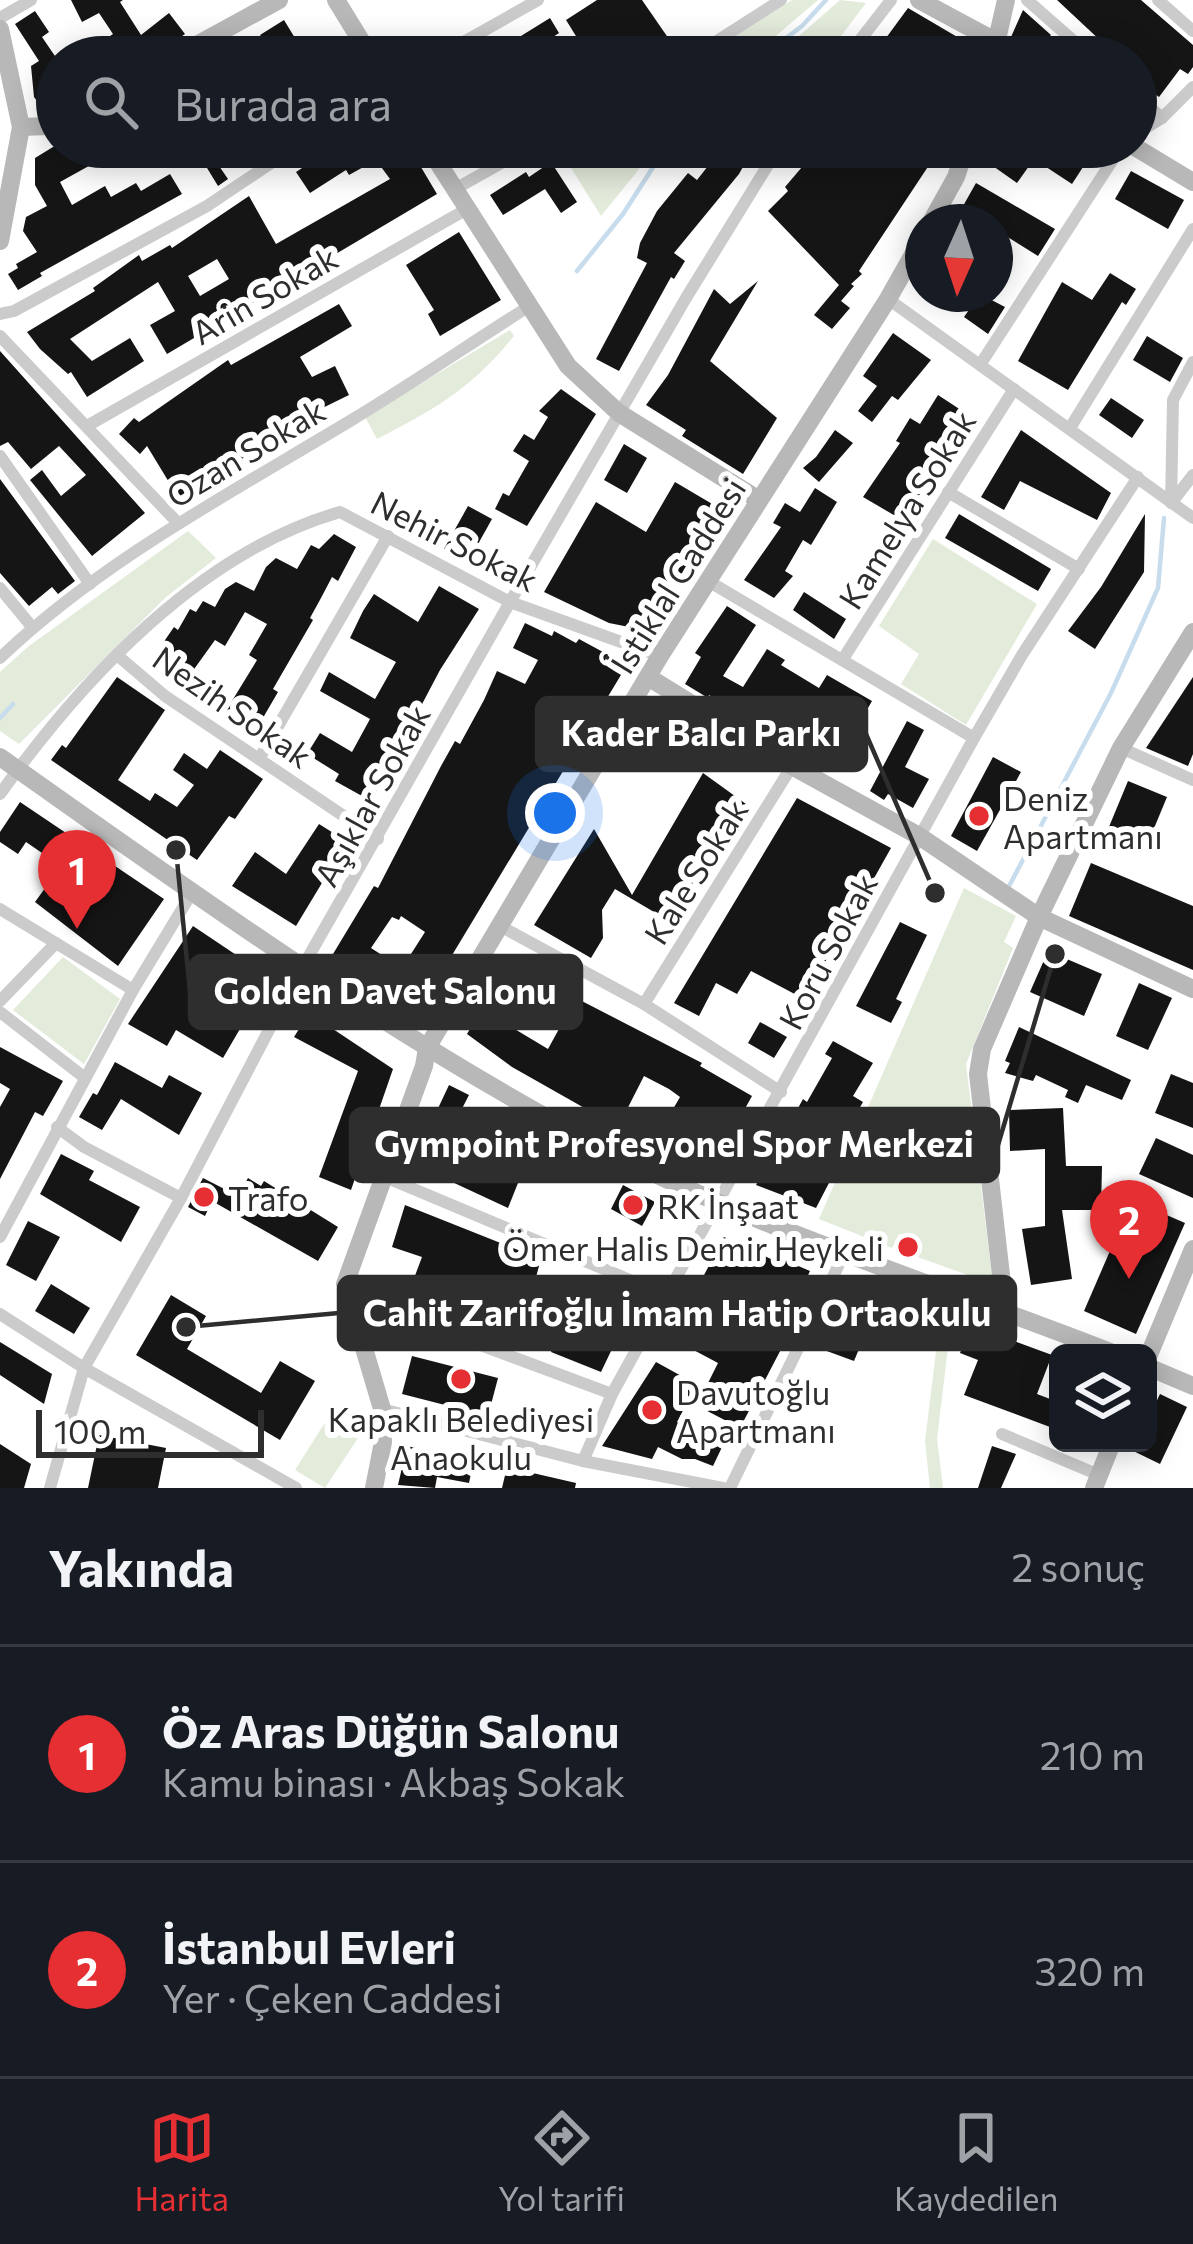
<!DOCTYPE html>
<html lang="tr">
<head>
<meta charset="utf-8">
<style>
  body { margin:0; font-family:Commissioner,sans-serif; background:#242831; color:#f1f3f6 }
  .controls { position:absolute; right:36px; bottom:36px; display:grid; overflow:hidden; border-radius:18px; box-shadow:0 6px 30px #0003 }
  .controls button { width:108px; height:108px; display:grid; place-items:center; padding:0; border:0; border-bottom:3px solid #363941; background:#171b24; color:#f1f3f6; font:60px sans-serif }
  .compass { position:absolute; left:905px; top:204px; width:108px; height:108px; border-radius:50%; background:#171b24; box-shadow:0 6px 30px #0003; rotate:183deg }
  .scale { position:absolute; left:36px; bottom:30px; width:228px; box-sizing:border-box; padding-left:12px; border:6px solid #2e2e2e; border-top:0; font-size:33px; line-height:42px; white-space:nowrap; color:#2e2e2e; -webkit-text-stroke:9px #fff; paint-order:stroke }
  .you { position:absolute; left:555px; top:813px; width:42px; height:42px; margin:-30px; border:9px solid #fff; border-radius:50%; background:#1a73e8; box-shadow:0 0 0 18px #1a73e833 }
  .badge { display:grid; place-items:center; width:78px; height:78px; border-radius:50%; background:#e62f33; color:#fff; font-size:39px; font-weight:700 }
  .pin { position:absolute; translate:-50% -99px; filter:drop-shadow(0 3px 6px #0008) }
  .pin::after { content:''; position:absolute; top:63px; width:42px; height:36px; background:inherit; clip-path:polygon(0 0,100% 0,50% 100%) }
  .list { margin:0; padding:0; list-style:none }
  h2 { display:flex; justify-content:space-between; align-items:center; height:156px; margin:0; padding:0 48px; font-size:51px }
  h2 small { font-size:39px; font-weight:400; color:#9ea1a6 }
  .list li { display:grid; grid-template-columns:78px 1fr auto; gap:36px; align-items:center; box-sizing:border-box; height:216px; padding:0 48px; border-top:3px solid #363941 }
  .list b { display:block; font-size:45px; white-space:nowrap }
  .list p { margin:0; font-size:39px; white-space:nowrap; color:#9ea1a6 }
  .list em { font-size:39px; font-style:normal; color:#9ea1a6 }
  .icon { flex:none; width:66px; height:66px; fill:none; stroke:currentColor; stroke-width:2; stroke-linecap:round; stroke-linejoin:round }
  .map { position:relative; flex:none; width:1193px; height:1488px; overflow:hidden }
  .search { position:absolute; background:#171b24; box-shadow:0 6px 30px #0003; left:36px; right:36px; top:36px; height:132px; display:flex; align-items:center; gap:30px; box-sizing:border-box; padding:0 42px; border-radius:66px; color:#9ea1a6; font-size:45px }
  .sheet { height:588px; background:#171b24 }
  nav { display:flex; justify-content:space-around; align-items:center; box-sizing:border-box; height:168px; border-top:3px solid #363941; background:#171b24; font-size:33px; color:#9ea1a6 }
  nav a { display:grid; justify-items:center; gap:6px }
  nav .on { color:#e62f33 }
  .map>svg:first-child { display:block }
  .green { fill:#e3ebdb }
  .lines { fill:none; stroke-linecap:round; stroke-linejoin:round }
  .stream { stroke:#c7dcec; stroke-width:4.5 }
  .building { fill:#151515; fill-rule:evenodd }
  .street { stroke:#cbcbcb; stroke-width:12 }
  .secondary { stroke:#b8b8b8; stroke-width:18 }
  .poi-dot { fill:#e62f33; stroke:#fff; stroke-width:4.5 }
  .labels { text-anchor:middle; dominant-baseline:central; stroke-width:12; stroke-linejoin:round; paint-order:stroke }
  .street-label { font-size:33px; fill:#2e2e2e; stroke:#fff }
  .poi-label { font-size:33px; fill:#2e2e2e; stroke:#fff; text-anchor:start }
  .leader { fill:none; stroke:#2e2e2e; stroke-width:4.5 }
  .callout-dot { fill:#2e2e2e; stroke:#fff; stroke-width:4.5 }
  .callout { fill:#2e2e2e; stroke:#2e2e2e; stroke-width:4.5 }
  .callout-label { font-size:36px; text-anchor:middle; font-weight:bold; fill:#fff }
</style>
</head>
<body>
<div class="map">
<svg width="1193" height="1488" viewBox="0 0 1193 1488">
  <rect width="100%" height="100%" fill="#fff"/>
  <!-- green -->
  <g class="green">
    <path d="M792,0h26l-67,57h-48z"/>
    <path d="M840,0l26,3 -41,54h-50z"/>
    <path d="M558,147h99l-56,69z"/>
    <path d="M510,330l4,6c-43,53 -77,72 -137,103l-12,-22z"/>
    <path d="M188,531l28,27 -50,39 -147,147 -19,-13v-59l29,-26z"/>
    <path d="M933,539l104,65 -71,121 -65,-41 18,-30 -40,-28z"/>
    <path d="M964,888l52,28 -12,26 9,6 -47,116 27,220 -81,-29 5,-14 -18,-7 -7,14 -73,-29z"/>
    <path d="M63,957l57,42 -36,65 -71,-54z"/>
    <path d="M941,1311l11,3 -15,125 6,49h-13l-5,-47z"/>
    <path d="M331,1413l31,19 -37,56 -30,-18z"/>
  </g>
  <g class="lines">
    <!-- stream -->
    <g class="stream">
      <path d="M761,57l41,-31 24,-26"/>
      <path d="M577,271l46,-57 43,-67"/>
      <path d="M0,718l13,-14"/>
      <path d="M1007,890l104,-197 47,-105 6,-70"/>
      <path d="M924,1324l3,-19"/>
    </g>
  </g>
  <!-- building -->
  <g class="building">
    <path d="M71,0h52l-3,2 21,33 28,-22 16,21 -20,14 -7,-8 -26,17h-53l34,-23 -14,-21 -17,9z"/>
    <path d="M597,0h45l29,42 -24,15h-58l-23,-37z"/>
    <path d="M1057,0h84l52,45v22l-5,7 -8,-5 -21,28 -17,-12 3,-4 -9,-8v-16h-18z"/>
    <path d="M908,8l68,40 -4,9h-49l-37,-19z"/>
    <path d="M1023,10l28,25 -17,22h-13l2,-9 -12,-11z"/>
    <path d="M35,11l14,21 -7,5 15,22v43l-13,9 -10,-14 -3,-31 8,-5 -24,-37z"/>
    <path d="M550,18l9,15 -9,6 11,18h-74z"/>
    <path d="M284,20l14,23 -23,14h-26l17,-12 -6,-10z"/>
    <path d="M53,147h70l-63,35 12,23 33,-19 6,11 25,-14 5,8 29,-17 12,20 -142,79 2,3 -24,14 -10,-16 10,-6 -2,-4 21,-12 -14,-21 3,-14 21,-11 -12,-21v-27z"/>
    <path d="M183,147h35l4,9 -7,4 13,19 -10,7 -14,-23 -10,5z"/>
    <path d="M334,147h75l28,47 -270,160 -17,-29 25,-14 -17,-29 -88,57 22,22 38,-23 14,23 -57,36 -16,-25 -3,2 -28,-25 -13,-17 68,-41 -2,-3 46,-33 3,6 28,-16 2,3 77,-52 27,48 114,-65 -14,-19 -27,15 -3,-5 -36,23 -14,-21zM217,259l12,20 -29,17 -12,-20z"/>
    <path d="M723,147h31l-15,27 -65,79 11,8 -11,18 -3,-2 -52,94 -23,-12 51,-96 -10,-5 3,-15 17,-32 31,-38 9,7z"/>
    <path d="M823,147h45l-4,5 22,15 13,-20h42l-82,124 3,3 -11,10 3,2 -13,15 9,7 -18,21 -18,-14 25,-30 -71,-74 20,-20 -3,-4 17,-20z"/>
    <path d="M987,147h109l-24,37 -38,-25 -17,24 -34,-24z"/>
    <path d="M551,162l26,40 -16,11 -16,-24 -42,26 -13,-20 36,-23 3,5z"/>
    <path d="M1131,171l53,29 -16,29 -53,-30z"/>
    <path d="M976,183l79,46 -17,27 -43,-27v-7h-41z"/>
    <path d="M459,232l42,68 -61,36 -12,-22 6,-4 -28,-45z"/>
    <path d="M1110,273l26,16 -10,16 -4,-3 -54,88 -50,-29 44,-79 30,18z"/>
    <path d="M758,281l-48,80 67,57 -34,56 -61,-38 4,-6 -40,-25 22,-30 46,-86 16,15z"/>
    <path d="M980,294l25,13 -17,27 -24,-17z"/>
    <path d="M339,304l13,22 -52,31 12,20 23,-11 14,29 -57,28 2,4 -90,55 -26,15 -31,-51 -7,8 -21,-20 15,-16 5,4 89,-62 3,5z"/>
    <path d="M893,333l38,27 -33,40 -6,-4 -20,26 -14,-11 19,-25 -14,-10z"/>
    <path d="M1147,336l36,22 -13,24 -37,-22z"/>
    <path d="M0,351l145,162 -53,43 -62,-76 12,-10 19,26 25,-21 -27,-29 -28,23 -23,-27 -8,4z"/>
    <path d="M561,389l35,25 -69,112 -32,-17 8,-16 6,3 20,-35 -16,-10 11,-17 10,6 14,-23 -9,-6z"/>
    <path d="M938,395l29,19 -33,49 3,2 -33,56 -41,-24 37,-54 -4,-2 14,-23 10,6z"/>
    <path d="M1111,398l33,22 -12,18 -33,-23z"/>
    <path d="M835,430l18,13 -34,39 -16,-14 13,-11z"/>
    <path d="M1021,430l90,63 -14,27 -77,-39 -16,29 -23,-13z"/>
    <path d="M624,444l23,14 -20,35 -23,-13z"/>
    <path d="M0,479l75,102 -17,13 -6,-7 -23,19 -29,-33z"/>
    <path d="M675,482l44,26 -70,123 -40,-8 -65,-31 52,-90 50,30z"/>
    <path d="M815,488l22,14 -26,43 -8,-5 -18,31 8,5 -19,22 -30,-18 37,-53 -8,-4 12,-20 15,9z"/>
    <path d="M468,506l24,13 -24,43 -24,-13z"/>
    <path d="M959,514l92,55 -13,22 -93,-53z"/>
    <path d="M1145,514l-1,58 -49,77 -27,-18 33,-44z"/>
    <path d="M334,534l22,13 -18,34 -6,-4 -11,21 -11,20 3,2 -40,69 5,3 -25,43 -29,-21 33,-54 -8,-5 18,-31 -22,-12 -20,34 -10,-6 -28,39 -33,-23 20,-29 4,3 12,-21 6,3 7,-11 12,6 10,-18 11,-7 18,9 12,-24 10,-9 21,11 14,-24 8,4z"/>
    <path d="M439,586l40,23 -39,61 -69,131 -36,-20 4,-7 -32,-20 13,-21 32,19 18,-33 -50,-28 9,-19 46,27 21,-37 -46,-24 13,-27 11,-17 44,28z"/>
    <path d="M804,592l42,27 -12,20 -41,-29z"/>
    <path d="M727,606l29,19 -33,51 20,11 24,-38 18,11 -4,5 38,23 8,-13 45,26 -38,67 -31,-16 -4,2 -90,-59 -1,3 -23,-14 16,-27 -6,-4z"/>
    <path d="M525,623l27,13 2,-5 22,12 3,-4 48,26 -208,345 -86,-56 41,-68 4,2 63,-122 14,-25 5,3 24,-44 13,-29 28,13 13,-24 -25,-12zM401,916l24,16 -23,36 -31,-20 21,-31 7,3z"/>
    <path d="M117,677l48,33 -47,70 32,21 5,-8 22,14 17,-22 -21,-15 11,-17 23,16 13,-19 43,29 -28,40 -6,-3 -32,44 -146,-100 11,-15 4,3z"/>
    <path d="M1193,677v77l-5,12 -42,-18z"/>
    <path d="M668,711l20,12 -30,48 -23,-13z"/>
    <path d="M907,721l17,9 -19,37 24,12 -16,29 -25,-14 -4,6 -14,-9z"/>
    <path d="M993,757l28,15 -44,79 -26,-15z"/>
    <path d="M703,773l43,31 -42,60 -33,58 -56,-33 -13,21 1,28 -12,20 -57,-33 60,-96 38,66z"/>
    <path d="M1128,781l39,16 -22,53 -39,-16z"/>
    <path d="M797,798l94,50 -32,57 -4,-2 -49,97 -55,-29 -14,23 -21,-11 -17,33 -25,-13z"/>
    <path d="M20,802l144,97 -46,67 -83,-64 26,-36 -35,-24 -8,12 -18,-12v-10z"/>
    <path d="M319,824l32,20 -17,26 -3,-2 -35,58 -64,-40 23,-34 31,22z"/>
    <path d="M1091,863l102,43v64l-124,-54z"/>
    <path d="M900,922l27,13 -31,64 6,3 -11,21 -35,-17z"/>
    <path d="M193,926l85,57 -13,20 -7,-5 -35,60 -47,-28 -9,16 -39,-22z"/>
    <path d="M1048,951l54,23 -18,42 -54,-24z"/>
    <path d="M511,959l27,17 -30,49 40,24 28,-51 126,65 -2,3 52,30 -15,27 -4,-2 -23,45 -56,-24 26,-45 -11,-8 -25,-13 -26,51 -106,-60 -45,-33z"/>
    <path d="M1139,983l33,15 -24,52 -32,-14z"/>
    <path d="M309,1013l84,56 -42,121 -32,-13 39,-106 -64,-34z"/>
    <path d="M760,1022l27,15 -13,21 -26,-15z"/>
    <path d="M1019,1027l112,53 -9,20 -36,-15 -8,18 -13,-6 3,-7 -32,-15 -3,6 -28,-8 5,-10 -5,-2z"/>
    <path d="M833,1041l40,22 -20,33 10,6 -30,52 4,2 -12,23 5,2 -14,27 -60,-23 47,-86 4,3 25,-44 -7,-4z"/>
    <path d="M0,1047l63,34 -20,35 -8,-4 -35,67v-72l10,-18 -10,-6z"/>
    <path d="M115,1062l47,26 7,-13 33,18 -23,42 -58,-36 -19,31 -23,-13 14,-24 4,2z"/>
    <path d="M1171,1074l22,9v45l-38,-15z"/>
    <path d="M449,1085l20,10 -23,45 42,20 -2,4 34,14 -12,30 -86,-40 16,-47 -5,-2z"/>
    <path d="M1063,1108l3,58h36l-1,44h-39l10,69 -41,6 -9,-56 23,-3v-77l-35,2 -1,-41z"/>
    <path d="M1156,1138l37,17v43l-54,-24z"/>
    <path d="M61,1154l33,17 -5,9 51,27 -19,35 -81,-48z"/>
    <path d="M203,1178l35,18 10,-18 13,8 3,-5 74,46 -20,34 -106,-60 -7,15 -17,-9z"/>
    <path d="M623,1185l32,17 -13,24 -31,-17z"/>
    <path d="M1132,1200l53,23 -49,111 -52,-23z"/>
    <path d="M405,1205l136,54 -22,79 -112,-41 15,-40 -30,-10z"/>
    <path d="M28,1221l32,16 -24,44 -30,-16z"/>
    <path d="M724,1237l49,23 2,-4 35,15 -28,60 7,3 -49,94 -52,-27 -11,21 46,23 -10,21 -18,-7h-13l-24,-12 -6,12 -50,-13 54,-84 49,27 13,-26 -47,-25z"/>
    <path d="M582,1279l58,23 -12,29 -6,-3 -21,44 -50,-20 10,-30 5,1z"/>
    <path d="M51,1284l39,24 -16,26 -39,-23z"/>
    <path d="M171,1295l35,21 -19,33 74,44 19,-32 35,20 -35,59 -144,-85z"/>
    <path d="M971,1325l81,30 -15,39 21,8v28l-94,-35 14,-35 -18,-7z"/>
    <path d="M833,1326l31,11 -10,24 -30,-11z"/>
    <path d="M0,1342l52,32 -8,30 -44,-29z"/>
    <path d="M412,1356l86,22 -10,38 -86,-22z"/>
    <path d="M1160,1394l27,13 -27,57 -35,-17v-4h23v-24z"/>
    <path d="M99,1435l67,13 -8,40h-70z"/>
    <path d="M0,1444l31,20 -7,24h-24z"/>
    <path d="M407,1446l43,10 2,-7 23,5 -6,29 -32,-6 -2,11 -37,-3z"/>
    <path d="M992,1446l24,8 -15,34h-23z"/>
    <path d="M507,1467l69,16 -1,5h-73z"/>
  </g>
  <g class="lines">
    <!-- street -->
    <g class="street">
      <path d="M1027,0l65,57"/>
      <path d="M1158,0l35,31"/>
      <path d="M0,18l31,-18"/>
      <path d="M437,57l101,-57"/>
      <path d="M692,57l89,-57"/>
      <path d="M847,57l44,-57"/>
      <path d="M1136,95l26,23"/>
      <path d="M1136,134l26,-16 31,-31"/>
      <path d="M455,189l75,-42"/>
      <path d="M888,299l305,219"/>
      <path d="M0,314l14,-3 193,-105 88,-59"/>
      <path d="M0,336l177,186"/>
      <path d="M980,365l141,-218"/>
      <path d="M87,426l380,-217"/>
      <path d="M1070,428l123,-199"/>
      <path d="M0,456l90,128"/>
      <path d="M948,492l131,77"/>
      <path d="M1172,502l21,-27"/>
      <path d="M1171,503l2,-103 20,-38"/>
      <path d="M708,581l266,157"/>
      <path d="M0,588l32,39"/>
      <path d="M117,655l48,41 213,143"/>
      <path d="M0,658c103,-98 229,-164 350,-237 60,-36 118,-76 178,-114"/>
      <path d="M843,659l171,-270"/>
      <path d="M1121,748l72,32"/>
      <path d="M259,759l129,-223"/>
      <path d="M0,794c83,-116 200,-242 340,-282l170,90 150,54"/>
      <path d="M0,909l133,81"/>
      <path d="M500,926l144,78 137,88"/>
      <path d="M0,1001l56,-58"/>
      <path d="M644,1004l148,-238"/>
      <path d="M0,1012l85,66"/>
      <path d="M57,1127l27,20 97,51"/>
      <path d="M385,1177l283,119"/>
      <path d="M0,1237l133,-247 60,-99"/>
      <path d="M349,1296l263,98"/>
      <path d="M0,1314l84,54 212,120"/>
      <path d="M382,1409l201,52 140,27"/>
      <path d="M1002,1434l97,41"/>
      <path d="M583,1461l29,-67 362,-656 48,-83 116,-178"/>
      <path d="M50,1488l34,-120 97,-170 112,-214 217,-382 176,-304 93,-151"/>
      <path d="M730,1488l115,-236"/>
    </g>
    <!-- secondary -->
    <g class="secondary">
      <path d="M336,0l35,57"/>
      <path d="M919,0l78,42"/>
      <path d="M0,29l21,98 -21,114"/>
      <path d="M175,57l104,-57"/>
      <path d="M993,57l13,-57"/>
      <path d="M21,127l28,-1 8,-4"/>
      <path d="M428,147l140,219 51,47 140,87"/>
      <path d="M1135,147l58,35"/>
      <path d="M931,222l25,-45 10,-30"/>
      <path d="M648,677l144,89 127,70 120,81 154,72"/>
      <path d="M0,757c196,138 391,280 605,392 161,84 338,137 508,204"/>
      <path d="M1005,1310l-27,-236 4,-25 57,-132 82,-169 72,-116"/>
      <path d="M1148,1357l45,-108"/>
      <path d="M1148,1367l45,19"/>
      <path d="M374,1488l9,-46 -1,-33 -37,-125 79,-218 3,-18 233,-392 228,-357 35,-62"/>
      <path d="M1094,1488l18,-45"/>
    </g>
  </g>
  <!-- markers -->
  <g class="poi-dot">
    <circle cx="979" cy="816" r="12"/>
    <circle cx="204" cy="1197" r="12"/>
    <circle cx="633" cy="1205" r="12"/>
    <circle cx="908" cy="1247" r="12"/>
    <circle cx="461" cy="1379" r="12"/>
    <circle cx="652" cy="1410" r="12"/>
  </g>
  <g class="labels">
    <!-- street labels -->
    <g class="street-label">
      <text transform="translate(264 294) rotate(-30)">Arin Sokak</text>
      <text transform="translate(245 452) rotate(-31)">Ozan Sokak</text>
      <text transform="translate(906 509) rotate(-58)">Kamelya Sokak</text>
      <text transform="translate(455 540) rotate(27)">Nehir Sokak</text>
      <text transform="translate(677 575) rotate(-58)">İstiklal Caddesi</text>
      <text transform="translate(233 706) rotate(35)">Nezih Sokak</text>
      <text transform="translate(371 795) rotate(-61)">Aşıklar Sokak</text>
      <text transform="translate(695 871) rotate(-58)">Kale Sokak</text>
      <text transform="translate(827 951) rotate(-62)">Koru Sokak</text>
    </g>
    <!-- poi labels -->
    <g class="poi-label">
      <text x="1003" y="797">Deniz<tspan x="1003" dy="38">Apartmanı</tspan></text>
      <text x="228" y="1197">Trafo</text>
      <text x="657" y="1205">RK İnşaat</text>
      <text x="884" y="1247" text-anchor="end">Ömer Halis Demir Heykeli</text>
      <text x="676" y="1391">Davutoğlu<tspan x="676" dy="38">Apartmanı</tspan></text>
      <text x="461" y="1418" text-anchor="middle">Kapaklı Belediyesi<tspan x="461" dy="38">Anaokulu</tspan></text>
    </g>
  </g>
  <!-- callouts -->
  <path class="leader" d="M935 893L866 734M176 850L190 992M1055 954L998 1145M186 1327L339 1313"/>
  <g class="callout-dot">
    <circle cx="935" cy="893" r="12"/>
    <circle cx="176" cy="850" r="12"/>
    <circle cx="1055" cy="954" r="12"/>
    <circle cx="186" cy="1327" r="12"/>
  </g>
  <g class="callout">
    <rect x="537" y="698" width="329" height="72" rx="12"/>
    <rect x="190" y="956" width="391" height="72" rx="12"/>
    <rect x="351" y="1109" width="647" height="72" rx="12"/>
    <rect x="339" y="1277" width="676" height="72" rx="12"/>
  </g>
  <g class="callout-label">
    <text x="701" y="746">Kader Balcı Parkı</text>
    <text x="385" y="1004">Golden Davet Salonu</text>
    <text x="674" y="1157">Gympoint Profesyonel Spor Merkezi</text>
    <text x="677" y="1326">Cahit Zarifoğlu İmam Hatip Ortaokulu</text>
  </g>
</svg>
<div class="controls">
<button><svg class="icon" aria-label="layers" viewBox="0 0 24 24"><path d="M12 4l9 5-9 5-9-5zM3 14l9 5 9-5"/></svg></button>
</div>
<svg class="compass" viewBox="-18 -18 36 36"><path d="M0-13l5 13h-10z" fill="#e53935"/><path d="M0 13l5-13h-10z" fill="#9ea1a6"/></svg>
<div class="scale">100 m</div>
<div class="you"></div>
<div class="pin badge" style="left:77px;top:929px">1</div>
<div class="pin badge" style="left:1129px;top:1279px">2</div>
<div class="search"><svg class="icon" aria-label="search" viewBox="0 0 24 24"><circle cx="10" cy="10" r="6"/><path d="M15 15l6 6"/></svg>Burada ara</div>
</div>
<section class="sheet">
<h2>Yakında<small>2 sonuç</small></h2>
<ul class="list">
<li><span class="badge">1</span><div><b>Öz Aras Düğün Salonu</b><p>Kamu binası · Akbaş Sokak</p></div><em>210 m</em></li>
<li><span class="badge">2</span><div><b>İstanbul Evleri</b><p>Yer · Çeken Caddesi</p></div><em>320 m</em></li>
</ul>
</section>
<nav>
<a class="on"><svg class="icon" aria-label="map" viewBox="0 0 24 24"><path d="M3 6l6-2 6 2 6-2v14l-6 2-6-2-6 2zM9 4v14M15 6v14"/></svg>Harita</a>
<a><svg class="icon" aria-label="directions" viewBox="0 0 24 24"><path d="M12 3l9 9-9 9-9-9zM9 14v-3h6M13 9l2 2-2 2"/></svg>Yol tarifi</a>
<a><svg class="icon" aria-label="saved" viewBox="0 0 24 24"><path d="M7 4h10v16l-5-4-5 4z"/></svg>Kaydedilen</a>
</nav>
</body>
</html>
